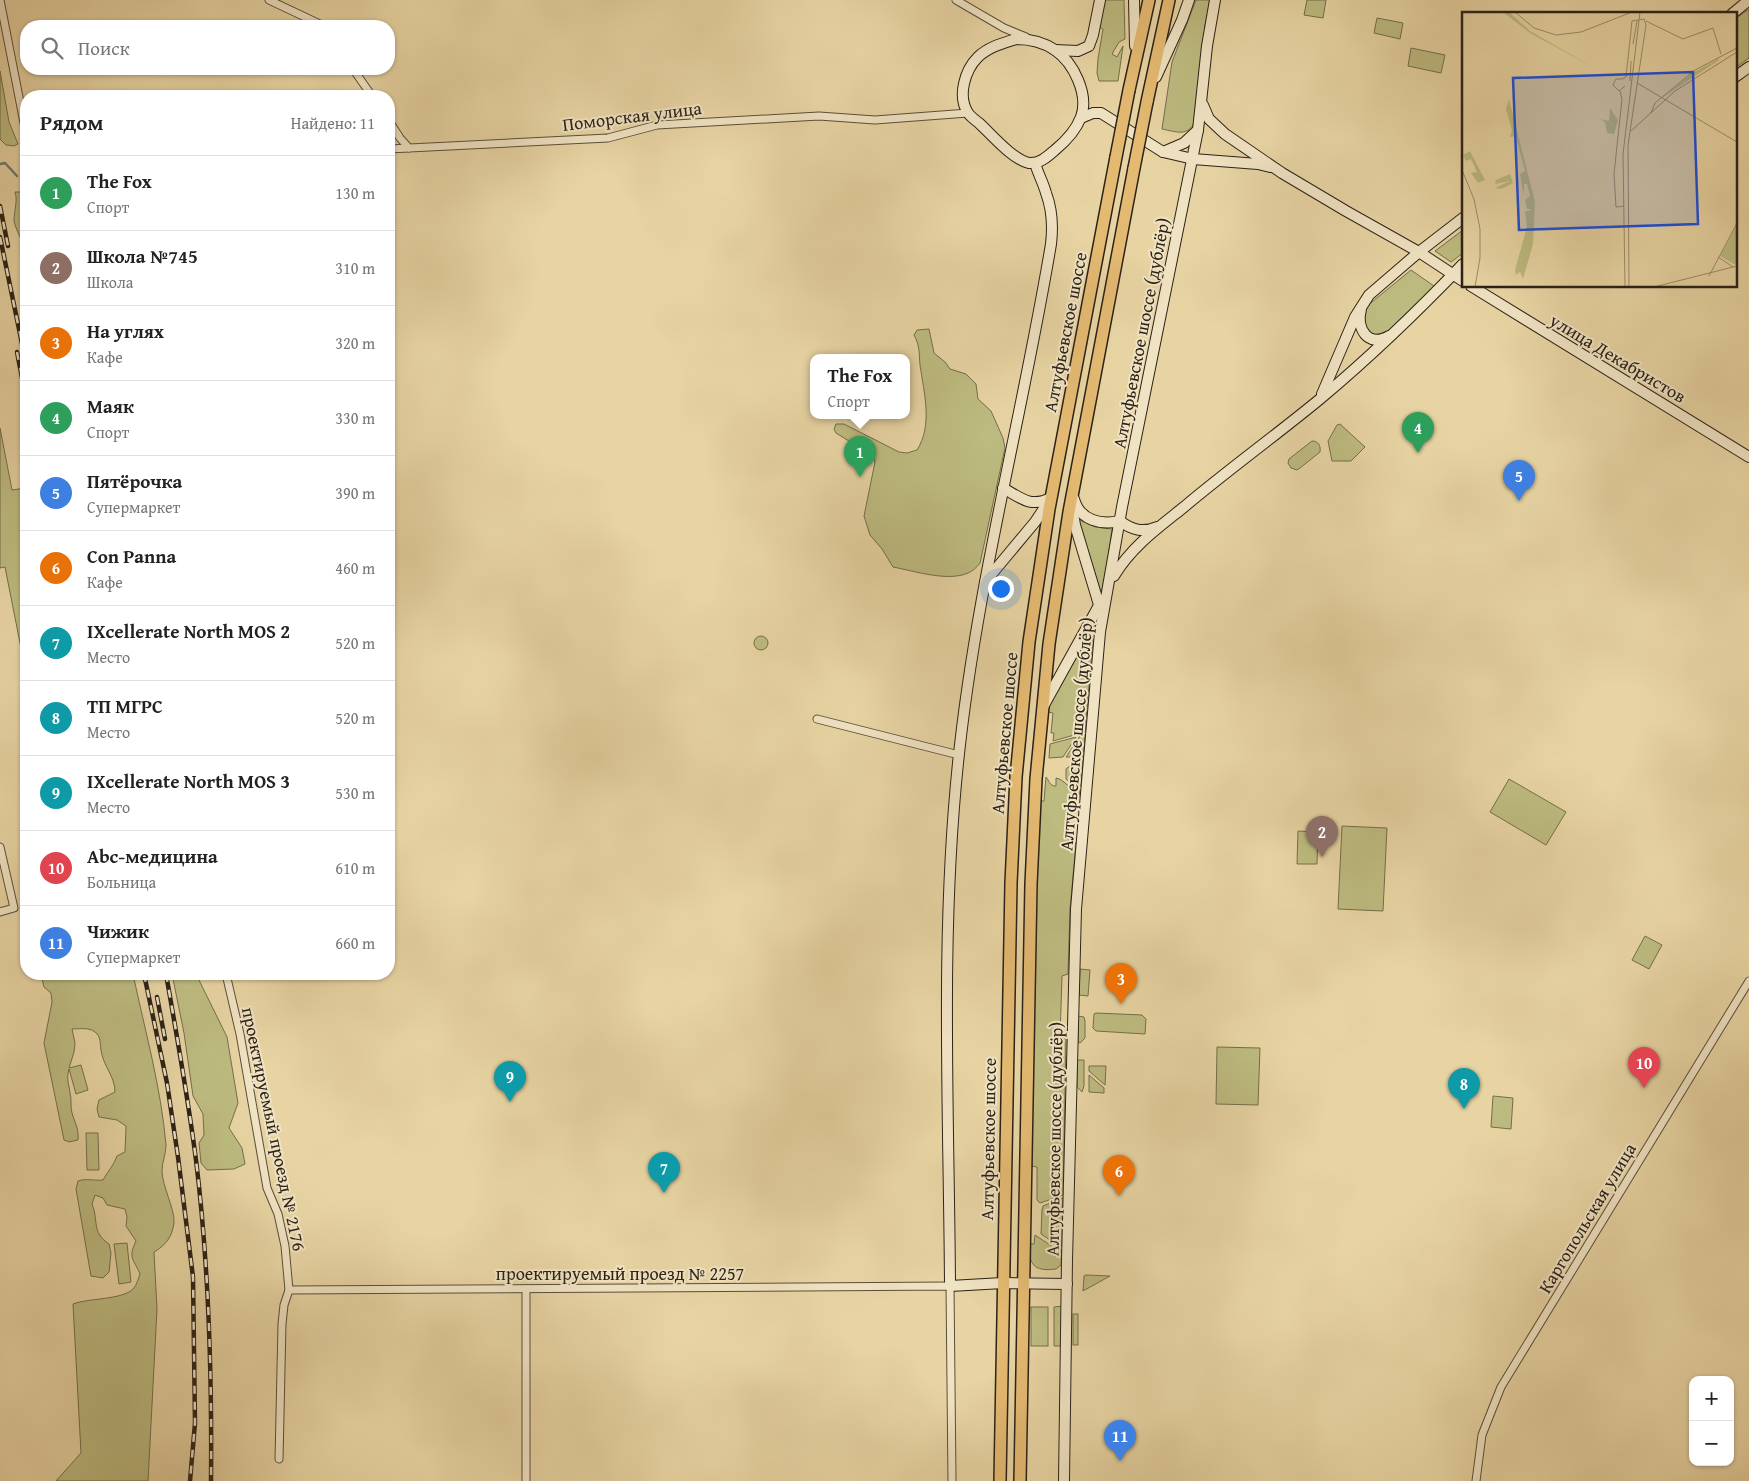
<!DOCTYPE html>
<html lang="ru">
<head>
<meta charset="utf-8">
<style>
  body { margin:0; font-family:"Gentium Book Plus",serif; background:#f6f6f6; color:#222 }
  .controls { position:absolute; right:15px; bottom:15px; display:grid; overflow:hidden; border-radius:10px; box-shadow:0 1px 4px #0004 }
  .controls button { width:45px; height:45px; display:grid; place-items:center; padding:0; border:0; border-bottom:1px solid #e0e0e0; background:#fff; color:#222; font:25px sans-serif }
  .you { position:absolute; left:1000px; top:588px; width:18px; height:18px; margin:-12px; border:4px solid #fff; border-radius:50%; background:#1a73e8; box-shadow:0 0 0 8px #1a73e833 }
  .badge { display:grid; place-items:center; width:32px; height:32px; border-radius:50%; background:#ea580c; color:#fff; font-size:16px; font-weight:700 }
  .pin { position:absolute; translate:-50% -41px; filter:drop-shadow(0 1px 2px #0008) }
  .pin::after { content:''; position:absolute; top:26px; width:18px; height:15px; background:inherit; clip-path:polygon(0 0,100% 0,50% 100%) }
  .popup { position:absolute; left:810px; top:354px; width:100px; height:65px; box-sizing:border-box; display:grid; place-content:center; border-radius:10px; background:#fff; filter:drop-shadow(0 1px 4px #0005); font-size:16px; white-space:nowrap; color:#767676 }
  .popup b { font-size:19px; color:#222 }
  .popup::after { content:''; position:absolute; left:50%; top:100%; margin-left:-10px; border:10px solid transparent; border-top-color:#fff }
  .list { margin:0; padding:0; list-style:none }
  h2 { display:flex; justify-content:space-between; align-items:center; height:65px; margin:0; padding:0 20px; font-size:21px }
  h2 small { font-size:16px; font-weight:400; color:#767676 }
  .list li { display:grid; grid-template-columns:32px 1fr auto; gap:15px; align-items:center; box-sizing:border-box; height:75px; padding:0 20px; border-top:1px solid #e0e0e0 }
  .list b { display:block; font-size:19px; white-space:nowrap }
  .list p { margin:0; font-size:16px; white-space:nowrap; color:#767676 }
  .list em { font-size:16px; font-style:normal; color:#767676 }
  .icon { flex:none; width:28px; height:28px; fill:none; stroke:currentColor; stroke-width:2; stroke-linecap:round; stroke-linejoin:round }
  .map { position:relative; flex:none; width:1749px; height:1481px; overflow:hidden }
  .search { position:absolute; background:#fff; box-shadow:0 1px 4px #0004; left:20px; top:20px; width:375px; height:55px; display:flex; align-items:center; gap:12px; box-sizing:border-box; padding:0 18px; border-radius:20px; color:#767676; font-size:19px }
  .panel { position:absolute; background:#fff; box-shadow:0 1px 4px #0004; left:20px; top:90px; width:375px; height:890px; border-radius:20px }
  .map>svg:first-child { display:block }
  .green { fill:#bdbb80; stroke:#746e4c }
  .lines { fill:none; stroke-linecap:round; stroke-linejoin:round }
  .stream { stroke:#6c7c6f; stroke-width:2.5 }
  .street-casing { stroke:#5a4e3a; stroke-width:9 }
  .secondary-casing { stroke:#2b2217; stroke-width:12 }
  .primary-casing { stroke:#2b2217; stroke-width:14 }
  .street { stroke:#f0e3c3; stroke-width:7 }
  .secondary { stroke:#f0e3c3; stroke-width:10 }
  .primary { stroke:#e4ba72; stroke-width:11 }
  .rail-casing { stroke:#2b2217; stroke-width:4.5 }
  .rail { stroke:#f0e3c3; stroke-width:2.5; stroke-dasharray:8; stroke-linecap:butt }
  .primary-bridge-casing { stroke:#2b2217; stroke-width:14; stroke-linecap:butt }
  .primary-bridge { stroke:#e4ba72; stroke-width:11 }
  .labels { text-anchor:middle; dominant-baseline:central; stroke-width:4; stroke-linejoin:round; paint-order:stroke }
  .street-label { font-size:18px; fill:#2b2217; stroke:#f0e3c3 }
  .inset-road { fill:none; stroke:#9c8d6b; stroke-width:1 }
  .view { fill:#1d4ed8; fill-opacity:0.15; stroke:#1d4ed8; stroke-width:2.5 }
  .inset-edge { fill:none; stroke:#2b2217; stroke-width:2.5 }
</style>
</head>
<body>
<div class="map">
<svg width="1749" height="1481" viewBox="0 0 1749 1481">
  <rect width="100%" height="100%" fill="#e8d4a3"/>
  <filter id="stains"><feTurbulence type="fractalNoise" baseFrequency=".004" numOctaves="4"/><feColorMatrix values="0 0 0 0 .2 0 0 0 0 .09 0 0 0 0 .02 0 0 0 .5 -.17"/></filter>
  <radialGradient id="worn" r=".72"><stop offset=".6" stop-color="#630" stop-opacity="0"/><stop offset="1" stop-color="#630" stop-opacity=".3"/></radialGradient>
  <!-- green -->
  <g class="green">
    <path d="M1105,0h19l1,39 -6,3 -7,12 5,3 6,-11 -5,35h-19l-2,-8 1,-14 5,-30 -4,-2z"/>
    <path d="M1196,0h14l-5,26 -10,95c-7,16 -18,11 -33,8l10,-67z"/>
    <path d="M1307,0h19l-3,18 -19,-3z"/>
    <path d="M1749,9v49l-14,10v-49z"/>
    <path d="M1377,18l26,5 -3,16 -26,-6z"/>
    <path d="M1411,48l34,7 -4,18 -33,-7z"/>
    <path d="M0,71l9,51 9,22 -4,2 -8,-1 -6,-6z"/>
    <path d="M15,192h7l4,12v38l-3,1c-3,-7 -8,-15 -9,-23 0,-9 4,-19 1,-28z"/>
    <path d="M1463,230v23l-12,9 -16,-11z"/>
    <path d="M1411,270l23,16 -48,48 -11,2 -10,-5 -1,-20 3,-5z"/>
    <path d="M929,329l5,24 11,9 5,7 16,5 10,10 2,15 13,12 12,27 2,10 -25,115c-3,4 -7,8 -12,10 -20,9 -54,-2 -75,-6l-11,-18 -12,-14 -6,-19 11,-54 -2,-6 -37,-23 -2,-4 2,-5h8l55,28 8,1 10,-3c16,-25 7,-57 3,-85 -1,-11 0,-20 -6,-30l3,-5z"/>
    <path d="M1340,424l25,23 -14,14h-19l-4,-20 9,-16z"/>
    <path d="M0,428l12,62 14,-2v161l-5,-1 -16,-81 -5,1z"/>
    <path d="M1312,441c6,0 9,4 8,11l-20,16 -3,2 -6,-2 -3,-5 1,-4z"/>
    <path d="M1078,519l17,8 17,2 -8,59 -2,3 -2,-1z"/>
    <path d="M1091,635l2,2 -1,1 1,1 -8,93 -32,9 1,-8h-3l2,-20 -5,-1 1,-7 28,-51z"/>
    <circle cx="761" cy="643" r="7"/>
    <path d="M1085,735l-2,22h-17l14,-21z"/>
    <path d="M1076,737l-13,20 -14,1 1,-14z"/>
    <path d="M1083,760l-2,26 -8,-1 -7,-6v-10l10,-8z"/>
    <path d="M1046,777c3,3 3,9 10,9v-8c10,2 9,10 24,11l-1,9h-6l-4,44 7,1 -6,66 -2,65 -6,2 -2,63 6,-1 -3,157 -23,8 -3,-3v-33l-7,-1 6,-288 3,-77h5z"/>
    <path d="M1509,779l57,33 -20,33 -56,-33z"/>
    <path d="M1342,826l45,2 -4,83 -45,-2z"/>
    <path d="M1298,831l20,1 -1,32h-20z"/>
    <path d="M1645,936l17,9 -13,24 -17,-9z"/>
    <path d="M1080,969l10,1 -2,26 -9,-1z"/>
    <path d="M41,974h92c12,57 28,113 33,171 0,9 -4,17 -4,26 0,15 13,38 12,52 -2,14 -8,22 -20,29l3,57 -9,172h-92l25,-28 -8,-149c15,-6 49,-4 60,-15 4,-4 5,-10 7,-15 -7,-16 -12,-16 -4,-33l-10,-15 1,-9 -2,-8 -18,-4 -4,-7 -8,-3 -3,9c7,17 -1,28 17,40l2,9 -2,19 -6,6 -12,-2 -15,-87 2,-8c9,-3 16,0 25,-1 5,-9 11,-15 14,-24l8,-4 1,-26 -9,-6 -18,-3 -2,-8 2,-9 16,-8c0,-16 -12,-26 -14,-42 -1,-6 0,-14 -6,-18 -6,-5 -16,-3 -23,-3l3,14 -1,9 -5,16 12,-3 7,25 -12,4 -7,-25c-3,10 0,15 1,24 2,7 0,13 2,20 3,10 7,16 6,27l-9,2 -5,-2 -20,-97 8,-41 -1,-9 -7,-6z"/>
    <path d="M172,974h24l31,63 11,66 -9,25 13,20 3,16 -11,5 -27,1 -6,-7 -2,-20 5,-8 -1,-21 -10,-18 -9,-63z"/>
    <path d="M1096,1013l46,2 4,4 -1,15 -49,-3 -3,-3 1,-14z"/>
    <path d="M1078,1016l6,1 1,4v17l-5,5 -2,-1z"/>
    <path d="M1217,1047l43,1 -2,57 -42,-1z"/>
    <path d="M1077,1060h7v26l-2,6 -5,-5z"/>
    <path d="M1089,1066h17l-1,19 -16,-14z"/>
    <path d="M1089,1075l15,13v5l-15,-1z"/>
    <path d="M1493,1096l20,2 -2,31 -20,-2z"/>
    <path d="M86,1133h12l1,37h-12z"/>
    <path d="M1063,1198l-1,48h-3l-18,-12 1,-24 1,-4z"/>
    <path d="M1035,1235l21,14 6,1 -1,15 -5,4c-23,3 -27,-5 -27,-25h5z"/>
    <path d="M127,1243l4,39 -12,2 -5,-40z"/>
    <path d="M1084,1276l2,-1 24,1 -27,15z"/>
    <path d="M1063,1306v40h-9v-39z"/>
    <rect x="1031" y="1307" width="17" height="39"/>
    <rect x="1073" y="1314" width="5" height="31"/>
  </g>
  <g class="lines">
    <!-- stream -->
    <path class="stream" d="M0,164l5,-1 12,13"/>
    <!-- street casing -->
    <g class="street-casing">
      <g id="street">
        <path d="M0,0l26,133"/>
        <path d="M269,0l55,26"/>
        <path d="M956,0l48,28 22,9"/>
        <path d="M353,69l19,27"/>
        <path d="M389,121l11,17 9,10"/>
        <path d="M389,149l219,-11 49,-13 162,-9 56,4 93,-7"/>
        <path d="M817,719l142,36"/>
        <path d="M0,847l14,61 -14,4"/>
        <path d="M226,974l14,60 27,154 11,26 7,32 4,44 -5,15 -2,19 -3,135"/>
        <path d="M526,1289v192"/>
        <path d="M289,1290l661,-4 2,195"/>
        <path d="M1476,1481l6,-46 19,-48 248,-406"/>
      </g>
    </g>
    <!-- secondary casing -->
    <g class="secondary-casing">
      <g id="secondary">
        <path d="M1134,0l1,46"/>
        <path d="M1732,14l17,-14"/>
        <path d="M1016,39c13,0 27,3 39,11 19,13 34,45 26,67 -5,13 -15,24 -26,33 -7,6 -15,14 -26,13 -16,-3 -38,-29 -50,-40 -4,-3 -9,-7 -11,-10 -11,-17 -3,-43 10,-56 10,-10 25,-14 38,-18z"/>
        <path d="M1055,50l23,1 11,-5 4,-11 7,-35"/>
        <path d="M1156,77l26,-57 7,-20"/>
        <path d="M1735,77l14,-10"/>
        <path d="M1203,105l6,14 16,15 57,39 64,38 73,41 44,29"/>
        <path d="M1081,118l12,-5h8l62,39 30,7 65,5 12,3"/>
        <path d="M1163,152l21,-9 14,-13"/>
        <path d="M1035,163c3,11 8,19 11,30 6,16 7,34 5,51 -29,174 -75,344 -93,519 -18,173 -9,349 -8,523l53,-3 64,1"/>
        <path d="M1471,286l278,171"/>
        <path d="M1361,309c-5,20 7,39 28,27"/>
        <path d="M1322,394l33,-77 14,-22 50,-43 44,-34"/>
        <path d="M1003,488c18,10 27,20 48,10"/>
        <path d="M1074,499c6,22 27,26 46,22 12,9 23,12 37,6"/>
        <path d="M1072,506l3,19 25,83"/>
        <path d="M1114,576c17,-29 45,-49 70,-69 44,-37 91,-71 136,-108 50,-42 98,-88 143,-135"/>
        <path d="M985,582l50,-60 14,-21"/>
        <path d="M1044,705l58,-105"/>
        <path d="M1064,1481l3,-221 9,-351 24,-277 22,-125 76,-377 9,-84 8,-46"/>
      </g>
    </g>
    <!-- primary casing -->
    <g class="primary-casing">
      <g id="primary">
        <path d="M1129,90l20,-90"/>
        <path d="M1147,102l22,-102"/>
        <path d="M1000,1481l11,-598 5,-106 13,-135 20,-133 67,-352"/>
        <path d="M1020,1481l11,-597 5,-105 13,-135 20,-132 65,-344"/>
      </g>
    </g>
    <!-- street -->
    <use href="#street" class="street"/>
    <!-- secondary -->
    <use href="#secondary" class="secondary"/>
    <!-- primary -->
    <use href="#primary" class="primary"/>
    <!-- rail casing -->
    <g class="rail-casing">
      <g id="rail">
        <path d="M0,206l8,40"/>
        <path d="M0,237l26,126"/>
        <path d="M17,352l9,46"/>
        <path d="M144,974l23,109 11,74 15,120 2,146 -5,58"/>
        <path d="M166,974c11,62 22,124 30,186 13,106 16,214 15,321"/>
        <path d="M157,997l8,42"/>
      </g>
    </g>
    <!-- rail -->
    <use href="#rail" class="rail"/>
    <!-- primary-bridge casing -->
    <g class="primary-bridge-casing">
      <g id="primary-bridge">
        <path d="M1116,157l13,-67"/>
        <path d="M1134,168l13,-66"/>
      </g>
    </g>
    <!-- primary-bridge -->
    <use href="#primary-bridge" class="primary-bridge"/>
  </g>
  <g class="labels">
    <!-- street labels -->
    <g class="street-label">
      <text transform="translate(632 116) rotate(-7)">Поморская улица</text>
      <text transform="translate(1065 332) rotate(-79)">Алтуфьевское шоссе</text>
      <text transform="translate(1141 333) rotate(-79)">Алтуфьевское шоссе (дублёр)</text>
      <text transform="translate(1618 358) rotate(31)">улица Декабристов</text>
      <text transform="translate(1004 733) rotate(-85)">Алтуфьевское шоссе</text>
      <text transform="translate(1076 734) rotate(-85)">Алтуфьевское шоссе (дублёр)</text>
      <text transform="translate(274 1129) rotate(78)">проектируемый проезд № 2176</text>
      <text transform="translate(988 1139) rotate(-89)">Алтуфьевское шоссе</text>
      <text transform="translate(1054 1139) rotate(-89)">Алтуфьевское шоссе (дублёр)</text>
      <text transform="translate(1587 1218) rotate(-59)">Каргопольская улица</text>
      <text x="620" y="1273">проектируемый проезд № 2257</text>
    </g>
  </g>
  <!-- overview -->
  <g transform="translate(1462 12)">
    <rect width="275" height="275" fill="#e8d4a3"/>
    <path d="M41,0h6l21,19 66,38 -66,-36zM256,47l1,1 -57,38 32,-26zM47,87l26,103 -2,42 -10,35 -3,-7 -4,3 -1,-5 12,-43 -2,-15 7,-3h-5l-2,-9 5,-4 -3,-12h-3v11l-2,-10 -2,-11 5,-3 -7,-26 -2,-9 -6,1 2,-7 -6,-21zM148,96l8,12 -4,14 -7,-1 -2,-11 -5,-3 9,2zM8,139l15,29 -7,3 -7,-10 6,-1 -6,-13 -5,2 -3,-6zM48,162l3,9 -12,6 -6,-1 15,-7 -15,3 1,-4zM275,212v41h-1l-16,-9z" fill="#bdbb80"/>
    <path class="inset-road" d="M53,0l19,16 22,7 25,-3 51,-20M184,9l37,18 30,-11 8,26M171,32l4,-23M160,67l4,-2 6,-56 12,-2 2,6 -18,120 1,142M160,67h-6l-3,6 6,6 6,-5M168,69l1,-20M175,71l100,59M158,79l2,8 -8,75 2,33 8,-1M189,101l4,-10 40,-33 42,-22M169,119l44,-40 62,-39M0,158l12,29 6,30v29l-5,29M256,245l15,10M247,264l28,-53M163,275l-2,-133 17,-142M192,275l83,-21"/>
    <path class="view" d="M231,60l5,152 -179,6 -6,-152z"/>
    <rect width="275" height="275" class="inset-edge"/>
  </g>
  <rect width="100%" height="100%" filter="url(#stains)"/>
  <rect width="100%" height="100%" fill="url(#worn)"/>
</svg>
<div class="controls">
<button>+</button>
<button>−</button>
</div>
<div class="you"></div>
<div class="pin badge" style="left:860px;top:477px;background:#2e9e5b">1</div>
<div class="popup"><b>The Fox</b>Спорт</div>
<div class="pin badge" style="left:1322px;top:857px;background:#8d6e63">2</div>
<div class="pin badge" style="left:1121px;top:1004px;background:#e8710a">3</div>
<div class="pin badge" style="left:1418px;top:453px;background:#2e9e5b">4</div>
<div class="pin badge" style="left:1519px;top:501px;background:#3f7fe0">5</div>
<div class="pin badge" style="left:1119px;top:1196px;background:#e8710a">6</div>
<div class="pin badge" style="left:664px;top:1193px;background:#0f9aa8">7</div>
<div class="pin badge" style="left:1464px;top:1109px;background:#0f9aa8">8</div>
<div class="pin badge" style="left:510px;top:1102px;background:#0f9aa8">9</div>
<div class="pin badge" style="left:1644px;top:1088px;background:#e0444e">10</div>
<div class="pin badge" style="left:1120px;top:1461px;background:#3f7fe0">11</div>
<div class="search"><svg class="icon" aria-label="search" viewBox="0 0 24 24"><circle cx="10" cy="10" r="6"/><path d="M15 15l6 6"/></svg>Поиск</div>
<section class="panel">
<h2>Рядом<small>Найдено: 11</small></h2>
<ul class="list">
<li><span class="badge" style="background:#2e9e5b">1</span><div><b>The Fox</b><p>Спорт</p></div><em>130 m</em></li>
<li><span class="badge" style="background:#8d6e63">2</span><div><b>Школа №745</b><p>Школа</p></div><em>310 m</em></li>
<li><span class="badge" style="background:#e8710a">3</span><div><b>На углях</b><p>Кафе</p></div><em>320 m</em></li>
<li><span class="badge" style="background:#2e9e5b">4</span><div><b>Маяк</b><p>Спорт</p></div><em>330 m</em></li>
<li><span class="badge" style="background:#3f7fe0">5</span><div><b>Пятёрочка</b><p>Супермаркет</p></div><em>390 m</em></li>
<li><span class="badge" style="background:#e8710a">6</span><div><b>Con Panna</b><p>Кафе</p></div><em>460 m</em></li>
<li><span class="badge" style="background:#0f9aa8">7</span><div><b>IXcellerate North MOS 2</b><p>Место</p></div><em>520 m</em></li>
<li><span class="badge" style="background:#0f9aa8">8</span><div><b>ТП МГРС</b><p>Место</p></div><em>520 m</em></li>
<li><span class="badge" style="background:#0f9aa8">9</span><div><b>IXcellerate North MOS 3</b><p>Место</p></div><em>530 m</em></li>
<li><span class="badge" style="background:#e0444e">10</span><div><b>Abc-медицина</b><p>Больница</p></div><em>610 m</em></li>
<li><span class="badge" style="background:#3f7fe0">11</span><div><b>Чижик</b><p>Супермаркет</p></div><em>660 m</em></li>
</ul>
</section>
</div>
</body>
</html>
